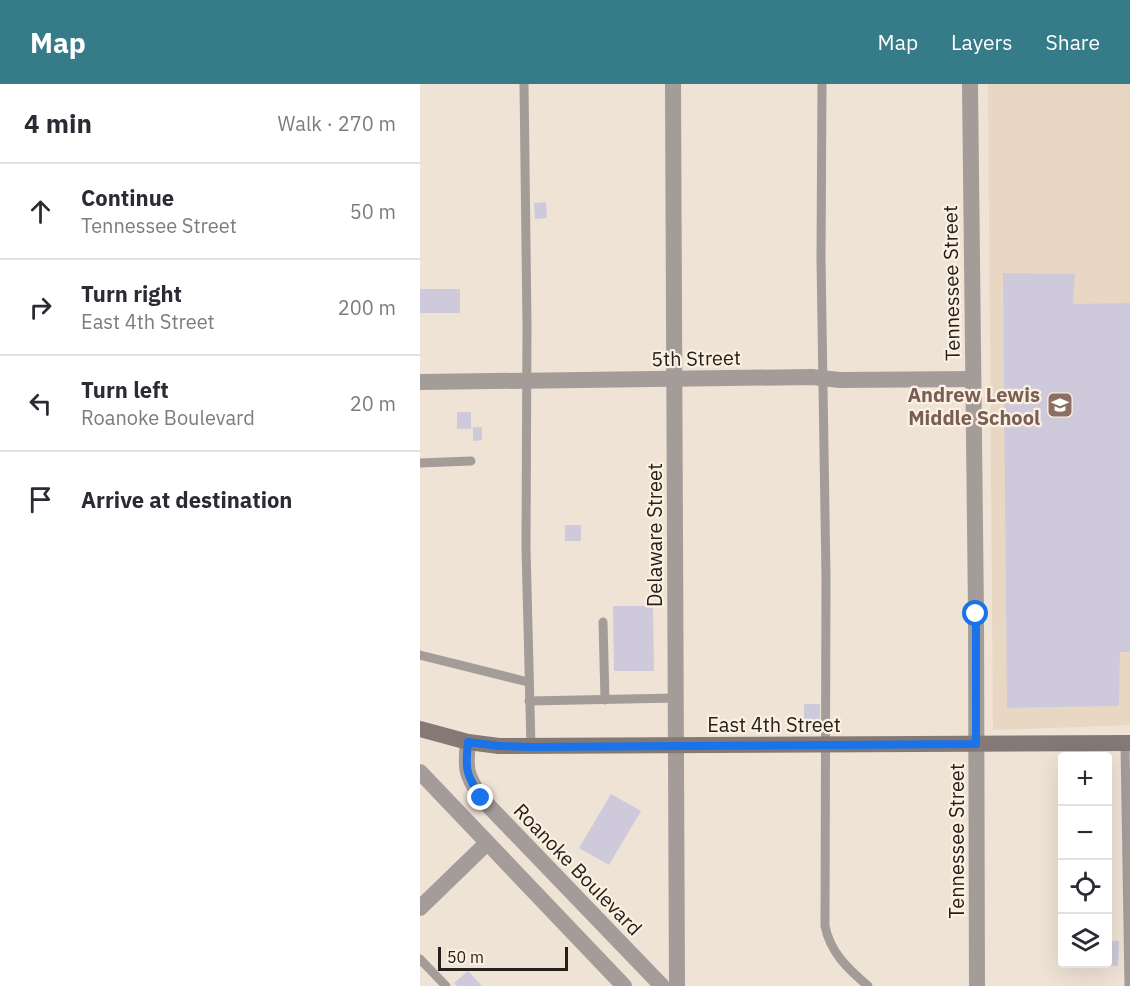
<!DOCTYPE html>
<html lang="en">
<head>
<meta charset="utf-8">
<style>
  body { margin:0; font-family:"IBM Plex Sans",sans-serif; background:#f7f7f7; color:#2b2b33 }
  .controls { position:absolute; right:18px; bottom:18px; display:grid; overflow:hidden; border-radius:6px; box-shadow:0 6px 24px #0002 }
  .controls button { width:54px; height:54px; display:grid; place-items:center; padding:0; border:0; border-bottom:2px solid #e1e1e2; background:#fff; color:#2b2b33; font:30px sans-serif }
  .scale { position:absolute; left:18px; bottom:15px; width:130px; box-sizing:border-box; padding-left:6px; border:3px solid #25201b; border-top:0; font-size:16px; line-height:21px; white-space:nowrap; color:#25201b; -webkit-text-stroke:4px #fcf0e2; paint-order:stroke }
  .stop { position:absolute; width:18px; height:18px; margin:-14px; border:4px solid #1a73e8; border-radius:50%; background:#fff }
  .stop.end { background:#1a73e8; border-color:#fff; box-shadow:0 2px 6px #0008 }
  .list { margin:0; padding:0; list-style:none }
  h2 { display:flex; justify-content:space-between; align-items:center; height:78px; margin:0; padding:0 24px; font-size:26px }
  h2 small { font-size:20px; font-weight:400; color:#7c7c81 }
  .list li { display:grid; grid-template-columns:39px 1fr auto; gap:18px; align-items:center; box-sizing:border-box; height:96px; padding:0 24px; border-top:2px solid #e1e1e2 }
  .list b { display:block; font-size:22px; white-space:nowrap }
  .list p { margin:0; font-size:20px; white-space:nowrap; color:#7c7c81 }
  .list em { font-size:20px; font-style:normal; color:#7c7c81 }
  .icon { flex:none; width:33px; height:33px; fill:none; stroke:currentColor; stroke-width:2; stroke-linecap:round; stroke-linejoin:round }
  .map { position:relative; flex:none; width:710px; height:902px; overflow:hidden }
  header { display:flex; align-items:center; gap:36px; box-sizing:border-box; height:84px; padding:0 30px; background:#367c88; color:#fff }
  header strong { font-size:28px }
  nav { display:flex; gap:33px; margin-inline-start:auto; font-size:21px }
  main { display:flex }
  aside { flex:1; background:#fff }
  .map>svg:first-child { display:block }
  .built { fill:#e8d7c3 }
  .building { fill:#cecadb }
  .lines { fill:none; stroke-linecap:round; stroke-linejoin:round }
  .service { stroke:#a49c99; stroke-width:9 }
  .minor { stroke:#a49c99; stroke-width:16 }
  .tertiary { stroke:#a49c99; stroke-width:16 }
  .secondary { stroke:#847974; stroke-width:16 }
  .route { stroke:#1a73e8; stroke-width:8 }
  .labels { text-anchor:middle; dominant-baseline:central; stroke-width:4.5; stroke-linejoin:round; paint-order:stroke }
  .street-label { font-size:20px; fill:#25201b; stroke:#fcf0e2 }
  .education-label { font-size:20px; font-weight:bold; fill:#785e54; stroke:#fcf0e2; text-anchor:end }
</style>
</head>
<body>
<header>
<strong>Map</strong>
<nav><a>Map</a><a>Layers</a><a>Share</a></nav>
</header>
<main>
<aside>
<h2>4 min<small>Walk · 270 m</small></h2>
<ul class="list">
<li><svg class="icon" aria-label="ahead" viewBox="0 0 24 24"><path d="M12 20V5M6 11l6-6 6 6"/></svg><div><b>Continue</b><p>Tennessee Street</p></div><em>50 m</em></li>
<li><svg class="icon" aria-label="right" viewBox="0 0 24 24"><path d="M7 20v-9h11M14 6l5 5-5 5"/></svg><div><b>Turn right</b><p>East 4th Street</p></div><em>200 m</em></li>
<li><svg class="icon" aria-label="left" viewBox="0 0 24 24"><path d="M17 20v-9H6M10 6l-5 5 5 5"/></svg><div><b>Turn left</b><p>Roanoke Boulevard</p></div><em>20 m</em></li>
<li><svg class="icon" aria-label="arrive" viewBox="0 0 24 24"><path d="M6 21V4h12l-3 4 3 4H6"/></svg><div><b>Arrive at destination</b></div></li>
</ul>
</aside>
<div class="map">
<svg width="710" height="902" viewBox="0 0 710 902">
  <rect width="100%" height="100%" fill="#efe3d5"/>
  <!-- built -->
  <path class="built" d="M568,0h142v641l-137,5z"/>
  <!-- building -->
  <g class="building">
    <path d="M126,118l1,16 -12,1 -1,-16z"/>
    <path d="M583,189l72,1 -2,30 57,-1v349h-10l-1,54 -112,2z"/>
    <rect x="0" y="205" width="40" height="24"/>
    <rect x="37" y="328" width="14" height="17"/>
    <path d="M53,343h9v13l-9,1z"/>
    <rect x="145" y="441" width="16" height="16"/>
    <path d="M193,522h40l1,65h-40z"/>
    <rect x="384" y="620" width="16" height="17"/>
    <path d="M191,710l30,17 -32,54 -30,-17z"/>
    <path d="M688,857h11l-1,25 -17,-1v-1h7z"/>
    <path d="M48,887l14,15h-25l-3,-3z"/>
  </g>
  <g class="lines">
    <!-- service -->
    <g class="service">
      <path d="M104,0l3,241 -1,223 5,199"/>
      <path d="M402,0l-1,175 5,318 -1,349c5,26 23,43 43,60"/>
      <path d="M0,379l51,-2"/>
      <path d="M183,538l2,78"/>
      <path d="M0,571l108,27"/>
      <path d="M109,617l147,-3"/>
      <path d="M705,659l4,243"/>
      <path d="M0,875l26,27"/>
    </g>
    <!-- minor -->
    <g class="minor">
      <path d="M253,0l4,902"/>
      <path d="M550,0l6,530 1,372"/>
      <path d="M0,298l392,-5 28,3 133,-1"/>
      <path d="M0,824l67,-65"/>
    </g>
    <!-- tertiary -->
    <g class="tertiary">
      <path d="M48,658c-3,28 -2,32 13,56l181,188"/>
      <path d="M0,688l204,214"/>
    </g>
    <!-- secondary -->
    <path class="secondary" d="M0,645l48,13 31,4 631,-3"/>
  </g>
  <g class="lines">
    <!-- route -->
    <path class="route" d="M61,714c-15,-24 -16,-28 -13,-56l31,4 32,1 445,-3v-130"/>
  </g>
  <!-- icons -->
  <defs>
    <g id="school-square" transform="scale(1.35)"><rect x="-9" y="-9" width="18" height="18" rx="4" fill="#8d6e63" stroke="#fcf0e2"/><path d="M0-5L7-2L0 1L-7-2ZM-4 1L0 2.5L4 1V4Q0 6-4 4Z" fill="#fff"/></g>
  </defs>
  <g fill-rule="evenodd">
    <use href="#school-square" x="640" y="321"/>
  </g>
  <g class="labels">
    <!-- street labels -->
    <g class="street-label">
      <text transform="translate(531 199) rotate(-91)">Tennessee Street</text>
      <text transform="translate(276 274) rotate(-1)">5th Street</text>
      <text transform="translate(234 451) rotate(-90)">Delaware Street</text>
      <text x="354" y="640">East 4th Street</text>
      <text transform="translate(536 757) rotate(-90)">Tennessee Street</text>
      <text transform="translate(158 785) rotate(46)">Roanoke Boulevard</text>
    </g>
    <!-- education labels -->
    <g class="education-label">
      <text x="620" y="310">Andrew Lewis<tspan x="620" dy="23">Middle School</tspan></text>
    </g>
  </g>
</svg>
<div class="controls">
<button>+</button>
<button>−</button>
<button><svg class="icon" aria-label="locate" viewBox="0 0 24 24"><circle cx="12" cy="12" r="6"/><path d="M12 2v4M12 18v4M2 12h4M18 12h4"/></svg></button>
<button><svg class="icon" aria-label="layers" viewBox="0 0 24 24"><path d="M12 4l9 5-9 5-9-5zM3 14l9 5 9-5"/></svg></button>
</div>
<div class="scale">50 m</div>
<div class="stop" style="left:556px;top:530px"></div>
<div class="stop end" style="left:61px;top:714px"></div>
</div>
</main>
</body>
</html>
